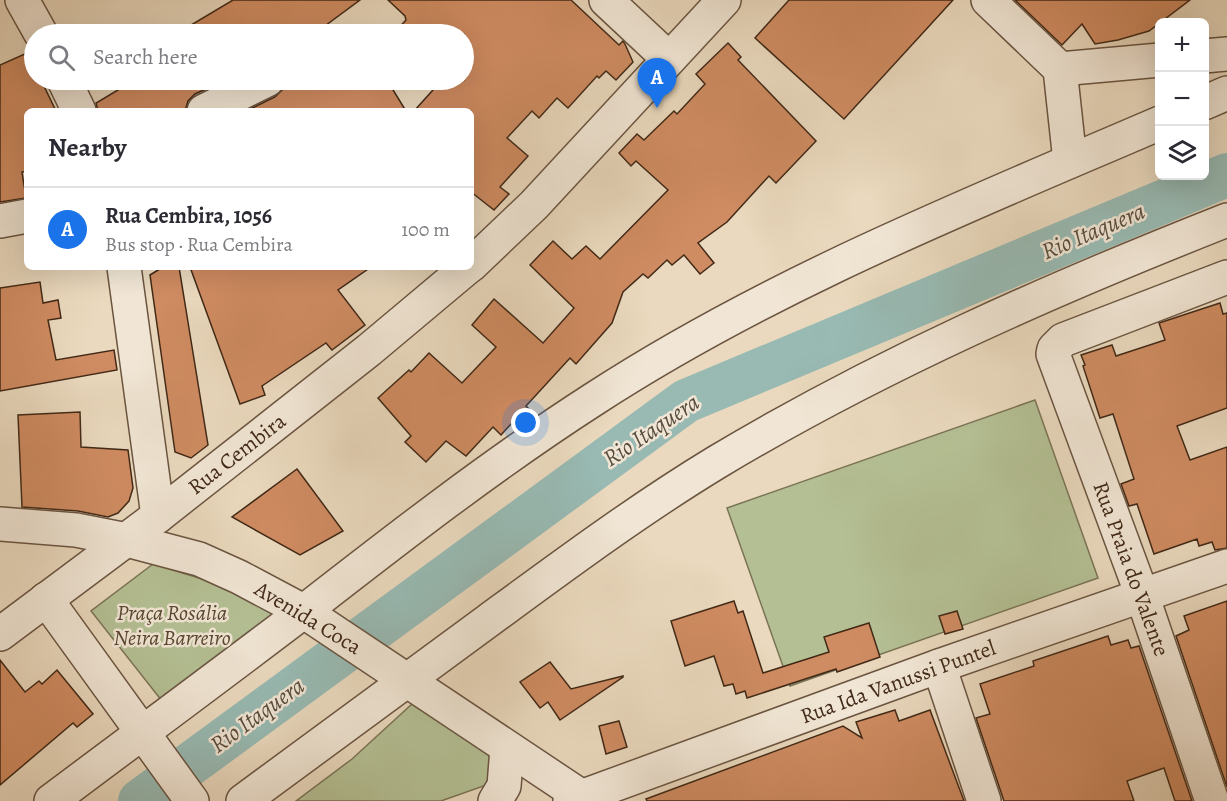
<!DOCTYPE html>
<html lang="en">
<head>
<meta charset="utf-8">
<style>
  body { margin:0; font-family:Alegreya,serif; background:#f2f2f3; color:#2b2b33 }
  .controls { position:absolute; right:18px; top:18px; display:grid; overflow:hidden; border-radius:9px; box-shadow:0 6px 24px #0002 }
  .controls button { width:54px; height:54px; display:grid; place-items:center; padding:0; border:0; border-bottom:2px solid #e1e1e2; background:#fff; color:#2b2b33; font:30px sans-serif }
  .you { position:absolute; left:526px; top:423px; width:21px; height:21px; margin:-15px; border:4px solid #fff; border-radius:50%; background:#1a73e8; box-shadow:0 0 0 9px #1a73e833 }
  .badge { display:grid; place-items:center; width:39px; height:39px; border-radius:50%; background:#1a73e8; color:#fff; font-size:20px; font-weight:700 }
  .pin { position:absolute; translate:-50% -50px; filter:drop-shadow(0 2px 3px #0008) }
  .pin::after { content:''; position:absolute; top:32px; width:21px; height:18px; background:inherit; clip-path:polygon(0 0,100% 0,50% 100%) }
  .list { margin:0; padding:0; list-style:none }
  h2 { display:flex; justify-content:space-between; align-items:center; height:78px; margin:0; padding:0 24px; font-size:26px }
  h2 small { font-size:20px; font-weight:400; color:#7c7c81 }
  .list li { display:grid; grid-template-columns:39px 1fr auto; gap:18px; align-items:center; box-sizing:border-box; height:84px; padding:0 24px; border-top:2px solid #e1e1e2 }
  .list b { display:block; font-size:22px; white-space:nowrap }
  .list p { margin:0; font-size:20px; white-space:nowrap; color:#7c7c81 }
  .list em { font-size:20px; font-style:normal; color:#7c7c81 }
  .icon { flex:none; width:33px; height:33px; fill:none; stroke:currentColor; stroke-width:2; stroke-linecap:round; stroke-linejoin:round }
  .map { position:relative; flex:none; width:1227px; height:801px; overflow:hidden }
  .search { position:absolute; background:#fff; box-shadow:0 6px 24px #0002; left:24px; top:24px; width:450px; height:66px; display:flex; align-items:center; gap:15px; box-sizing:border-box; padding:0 21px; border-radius:33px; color:#7c7c81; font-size:22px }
  .panel { position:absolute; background:#fff; box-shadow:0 6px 24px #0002; left:24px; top:108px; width:450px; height:162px; border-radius:9px }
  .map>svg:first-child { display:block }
  .green { fill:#b4c094; stroke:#7a7456; stroke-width:1.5 }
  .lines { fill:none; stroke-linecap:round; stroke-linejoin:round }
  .river { stroke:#98bab3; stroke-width:44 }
  .building { fill:#cf8b61; stroke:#412917; stroke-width:1.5 }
  .minor-casing { stroke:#6b5541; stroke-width:36 }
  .minor { stroke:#f1e6d5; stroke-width:33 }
  .labels { text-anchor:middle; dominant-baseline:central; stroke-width:5; stroke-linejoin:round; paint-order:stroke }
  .street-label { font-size:22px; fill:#412917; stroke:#f1e6d5 }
  .park-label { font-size:22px; font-style:italic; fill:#584730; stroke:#f1e6d5 }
  .water-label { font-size:24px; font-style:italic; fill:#574d3e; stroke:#f1e6d5 }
</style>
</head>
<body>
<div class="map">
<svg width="1227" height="801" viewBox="0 0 1227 801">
  <rect width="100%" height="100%" fill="#ead9be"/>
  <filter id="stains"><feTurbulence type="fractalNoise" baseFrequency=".00333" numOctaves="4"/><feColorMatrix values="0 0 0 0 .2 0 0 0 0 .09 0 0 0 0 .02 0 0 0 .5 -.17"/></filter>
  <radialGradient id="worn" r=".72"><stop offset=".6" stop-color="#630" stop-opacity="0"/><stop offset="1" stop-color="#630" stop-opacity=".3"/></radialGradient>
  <!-- green -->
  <g class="green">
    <path d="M1035,400l63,178 -308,108 -63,-178z"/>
    <path d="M153,564l69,21 58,26 -118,90 -71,-90z"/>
    <path d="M412,704l82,52 -2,27 -51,18h-145l56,-42z"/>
  </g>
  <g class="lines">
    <!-- river -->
    <path class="river" d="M140,801l546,-400 541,-226"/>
  </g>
  <!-- building -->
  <g class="building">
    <path d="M233,0h127l-46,34h-138z"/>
    <path d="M388,0h183l48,45 4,-4 2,3 8,18 -17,18 -10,-9 -7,7 -2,-2 -29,32 -11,-10 -18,20 -7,-7 -25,27 21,18 -28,31 9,7 -15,16 -23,-18v-81h-57l28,-31h22v-46h-71l13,-14 -1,-4z"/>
    <path d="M789,0h164l-109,119 -89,-81z"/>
    <path d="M1015,0h175l-41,31 -31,9 -23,4 -13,-20 -20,21z"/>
    <path d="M728,43l13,14 -3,3 78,81 -40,42 -7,-7 -42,46 -29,21 16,20 -14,11 -16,-19 -12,10 -5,-5 -19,18 -5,-4 -20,18 -11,31 -36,41 -6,-6 -44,48 3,3 -15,16 -2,-2 -11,12 -8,-8 -27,29 -20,-15 -20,21 -21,-20 6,-6 -33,-38 31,-28 2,2 18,-19 33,30 34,-36 -24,-22 22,-26 49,44 31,-35 -44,-43 23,-24 19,18 14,-13 14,13 68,-69 -32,-29 -5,5 -12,-13 18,-19 7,6 30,-29 3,3 28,-30 -9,-10z"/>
    <path d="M27,53l7,13v14h7l15,31h-29v60l-5,1 4,26 -26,4v-137z"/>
    <path d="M119,80h107l-31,14 -7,7 -3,10h-87l-2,-8 27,-16z"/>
    <path d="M300,80h87l19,31h-160l29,-14 9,-9z"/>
    <path d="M163,267h16l29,178 -17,13 -16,-6 -25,-177z"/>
    <path d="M190,267h181l-33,23 27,35 -33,25 -6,-7 -64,43 3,9 -25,9z"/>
    <path d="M40,282l3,21 15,-3 3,18 -13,2 8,40 58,-10 3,20 -117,21v-103z"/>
    <path d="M1220,303l3,11 4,-1v95l-50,18 13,34 37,-13v101l-12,2 -3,-8 -13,4 -2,-7 -43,15 -17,-50 -8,2 -8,-22 13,-5 -21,-65 -13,4 -17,-52 2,-1 -4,-10 31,-10 4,11 49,-16 -6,-17z"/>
    <path d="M80,412l1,35 47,3 5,38 -4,13 -11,12 -10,4 -30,-6 -56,-4 -4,-92z"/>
    <path d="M297,469l46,62 -43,24 -68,-38z"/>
    <path d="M734,601l4,12 5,-2 20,62 66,-21 -5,-15 45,-14 11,34 -43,15 -1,-3 -89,29 -2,-7 -9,3 -3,-10 -9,2 -10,-30 -29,10 -14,-45z"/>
    <path d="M1227,601v186l-51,-151 13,-6 -5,-14z"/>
    <path d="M957,611l6,18 -18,5 -6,-18z"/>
    <path d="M1108,636l3,9 17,-5 3,8 8,-2 53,155h-17l-11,-33 -37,13 7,20h-130l-28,-83 14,-4 -10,-30 54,-18 -1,-5z"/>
    <path d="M0,660l25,32 14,-11 3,3 15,-14 36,44 -16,13 -4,-4 -73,62z"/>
    <path d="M550,662l21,27 52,-13v1l-63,43 -12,-18 -8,6 -20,-26z"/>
    <path d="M895,710l4,11 31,-11 34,91h-317l-1,-2 197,-73 19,12 -6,-16z"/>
    <path d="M619,721l8,26 -21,7 -7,-28z"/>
  </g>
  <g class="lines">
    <!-- minor casing -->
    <g class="minor-casing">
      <g id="minor">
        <path d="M22,0l19,34"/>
        <path d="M606,0l63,59"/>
        <path d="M988,0l72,69 10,92"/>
        <path d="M1204,56l23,-2"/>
        <path d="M1060,69l100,-9"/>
        <path d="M64,80l15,31"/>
        <path d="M1204,103l23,-10"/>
        <path d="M204,111l63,-31"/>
        <path d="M0,221l27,-5"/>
        <path d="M471,265l63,-60 190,-205"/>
        <path d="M124,267l34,249"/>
        <path d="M0,524l76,6 51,10 72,19 40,18 64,34 285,190"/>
        <path d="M46,599l146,202"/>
        <path d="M0,634l158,-118 211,-166 99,-83"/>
        <path d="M939,666l45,135"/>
        <path d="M51,801c84,-63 168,-125 252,-189 95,-74 190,-148 291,-213 177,-115 373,-193 566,-276"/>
        <path d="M243,801c82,-61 164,-121 246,-181 75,-55 149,-110 228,-158 162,-97 335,-173 510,-242"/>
        <path d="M495,801l9,-15 3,-38"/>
        <path d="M570,801l369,-135 288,-100"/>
        <path d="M1212,801l-70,-206 -89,-241 1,-5 9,-9 164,-63"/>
      </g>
    </g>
    <!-- minor -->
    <use href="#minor" class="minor"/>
  </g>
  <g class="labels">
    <!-- street labels -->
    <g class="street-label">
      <text transform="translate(237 454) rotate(-38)">Rua Cembira</text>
      <text transform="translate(1131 569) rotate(70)">Rua Praia do Valente</text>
      <text transform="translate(308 618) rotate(31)">Avenida Coca</text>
      <text transform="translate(898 682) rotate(-20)">Rua Ida Vanussi Puntel</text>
    </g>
    <!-- park labels -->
    <g class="park-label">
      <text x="172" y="613">Praça Rosália<tspan x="172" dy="25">Neira Barreiro</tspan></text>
    </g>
    <!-- water labels -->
    <g class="water-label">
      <text transform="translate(1093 231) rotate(-23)">Rio Itaquera</text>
      <text transform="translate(651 430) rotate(-34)">Rio Itaquera</text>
      <text transform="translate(257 715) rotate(-36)">Rio Itaquera</text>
    </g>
  </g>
  <rect width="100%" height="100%" filter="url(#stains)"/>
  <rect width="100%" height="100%" fill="url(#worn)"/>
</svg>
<div class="controls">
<button>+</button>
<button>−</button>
<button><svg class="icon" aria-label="layers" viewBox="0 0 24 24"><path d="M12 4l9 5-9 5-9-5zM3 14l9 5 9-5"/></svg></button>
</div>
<div class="you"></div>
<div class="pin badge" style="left:657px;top:108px">A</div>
<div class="search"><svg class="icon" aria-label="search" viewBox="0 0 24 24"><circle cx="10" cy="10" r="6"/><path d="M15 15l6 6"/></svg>Search here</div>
<section class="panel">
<h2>Nearby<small></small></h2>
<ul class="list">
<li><span class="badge">A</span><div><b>Rua Cembira, 1056</b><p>Bus stop · Rua Cembira</p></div><em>100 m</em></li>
</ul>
</section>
</div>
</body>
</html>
